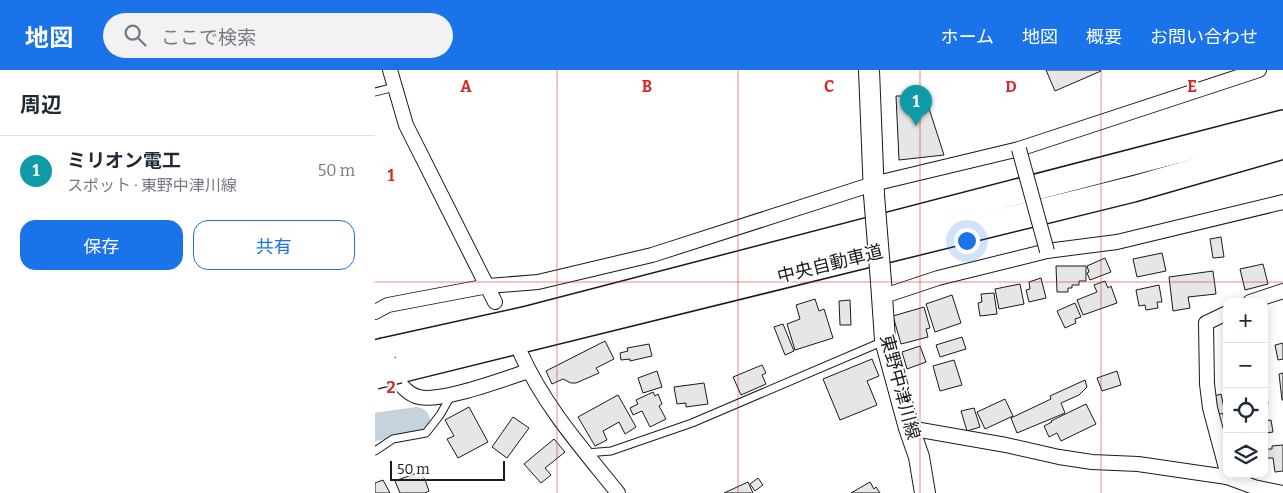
<!DOCTYPE html>
<html lang="ja">
<head>
<meta charset="utf-8">
<style>
  body { margin:0; font-family:Bitter,"Noto Sans JP",serif; background:#f2f2f3; color:#1f2937 }
  .controls { position:absolute; right:15px; bottom:15px; display:grid; overflow:hidden; border-radius:10px; box-shadow:0 2px 12px #0003 }
  .controls button { width:45px; height:45px; display:grid; place-items:center; padding:0; border:0; border-bottom:1px solid #e0e1e3; background:#fff; color:#1f2937; font:25px sans-serif }
  .scale { position:absolute; left:15px; bottom:12px; width:115px; box-sizing:border-box; padding-left:5px; border:2px solid #1a1a1a; border-top:0; font-size:14px; line-height:18px; white-space:nowrap; color:#1a1a1a; -webkit-text-stroke:4px #fff; paint-order:stroke }
  .you { position:absolute; left:591px; top:170px; width:18px; height:18px; margin:-12px; border:4px solid #fff; border-radius:50%; background:#1a73e8; box-shadow:0 0 0 8px #1a73e833 }
  .badge { display:grid; place-items:center; width:32px; height:32px; border-radius:50%; background:#1a73e8; color:#fff; font-size:16px; font-weight:700 }
  .pin { position:absolute; translate:-50% -41px; filter:drop-shadow(0 1px 2px #0008) }
  .pin::after { content:''; position:absolute; top:26px; width:18px; height:15px; background:inherit; clip-path:polygon(0 0,100% 0,50% 100%) }
  .list { margin:0; padding:0; list-style:none }
  h2 { display:flex; justify-content:space-between; align-items:center; height:65px; margin:0; padding:0 20px; font-size:21px }
  h2 small { font-size:16px; font-weight:400; color:#747a83 }
  .list li { display:grid; grid-template-columns:32px 1fr auto; gap:15px; align-items:center; box-sizing:border-box; height:70px; padding:0 20px; border-top:1px solid #e0e1e3 }
  .list b { display:block; font-size:19px; white-space:nowrap }
  .list p { margin:0; font-size:16px; white-space:nowrap; color:#747a83 }
  .list em { font-size:16px; font-style:normal; color:#747a83 }
  .actions { display:flex; gap:10px; padding:15px 20px }
  .actions a { flex:1; padding:11px 0; border:1px solid #1a73e8; border-radius:15px; text-align:center; font-size:18px; color:#1a73e8 }
  .actions .main { background:#1a73e8; color:#fff }
  .icon { flex:none; width:28px; height:28px; fill:none; stroke:currentColor; stroke-width:2; stroke-linecap:round; stroke-linejoin:round }
  .map { position:relative; flex:none; width:908px; height:423px; overflow:hidden }
  header { display:flex; align-items:center; gap:30px; box-sizing:border-box; height:70px; padding:0 25px; background:#1a73e8; color:#fff }
  header strong { font-size:24px }
  nav { display:flex; gap:28px; margin-inline-start:auto; font-size:18px }
  .search { width:350px; height:45px; background:#f2f2f3; display:flex; align-items:center; gap:12px; box-sizing:border-box; padding:0 18px; border-radius:28px; color:#747a83; font-size:19px }
  main { display:flex }
  aside { flex:1; background:#fff }
  .map>svg:first-child { display:block }
  .lines { fill:none; stroke-linecap:round; stroke-linejoin:round }
  .river { stroke:#c6d2dc; stroke-width:28 }
  .building { fill:#e6e6e6; stroke:#1a1a1a }
  .lane-casing { stroke:#1a1a1a; stroke-width:9 }
  .street-casing { stroke:#1a1a1a; stroke-width:16 }
  .secondary-casing { stroke:#1a1a1a; stroke-width:22 }
  .highway-casing { stroke:#1a1a1a; stroke-width:28 }
  .lane { stroke:#fff; stroke-width:7 }
  .street { stroke:#fff; stroke-width:14 }
  .secondary { stroke:#fff; stroke-width:20 }
  .highway { stroke:#fff; stroke-width:25 }
  .street-bridge-casing { stroke:#1a1a1a; stroke-width:16; stroke-linecap:butt }
  .secondary-bridge-casing { stroke:#1a1a1a; stroke-width:22; stroke-linecap:butt }
  .highway-bridge-casing { stroke:#1a1a1a; stroke-width:28; stroke-linecap:butt }
  .street-bridge { stroke:#fff; stroke-width:14 }
  .secondary-bridge { stroke:#fff; stroke-width:20 }
  .highway-bridge { stroke:#fff; stroke-width:25 }
  .grid { fill:none; stroke:#d62828; stroke-width:1; stroke-opacity:0.55 }
  .labels { text-anchor:middle; dominant-baseline:central; stroke-width:4; stroke-linejoin:round; paint-order:stroke }
  .street-label { font-size:18px; fill:#1a1a1a; stroke:#fff }
  .grid-label { font-size:16px; text-anchor:middle; font-weight:bold; fill:#d62828; stroke:#fff; stroke-width:4; stroke-linejoin:round; paint-order:stroke }
</style>
</head>
<body>
<header>
<strong>地図</strong>
<div class="search"><svg class="icon" aria-label="search" viewBox="0 0 24 24"><circle cx="10" cy="10" r="6"/><path d="M15 15l6 6"/></svg>ここで検索</div>
<nav><a>ホーム</a><a>地図</a><a>概要</a><a>お問い合わせ</a></nav>
</header>
<main>
<aside>
<h2>周辺<small></small></h2>
<ul class="list">
<li><span class="badge" style="background:#0f9aa8">1</span><div><b>ミリオン電工</b><p>スポット · 東野中津川線</p></div><em>50 m</em></li>
</ul>
<div class="actions"><a class="main">保存</a><a>共有</a></div>
</aside>
<div class="map">
<svg width="908" height="423" viewBox="0 0 908 423">
  <rect width="100%" height="100%" fill="#fff"/>
  <g class="lines">
    <!-- river -->
    <path class="river" d="M0,357l41,-6"/>
  </g>
  <!-- building -->
  <g class="building">
    <path d="M671,0h54l1,1 -46,20z"/>
    <path d="M521,26h29l19,59 -45,5z"/>
    <path d="M846,167l3,20 -11,1 -3,-19z"/>
    <path d="M787,183l4,18 -29,6 -4,-18z"/>
    <path d="M730,188l6,14 -21,8 -3,-7 2,-1 -2,-6z"/>
    <path d="M888,194l5,20 -23,6 -5,-21z"/>
    <path d="M681,196h30v15h-7v4h-7v3h-4v4h-11z"/>
    <path d="M838,201l3,23 -28,3 2,11 -17,3 -4,-34z"/>
    <path d="M666,208l5,20 -17,4 -3,-12 4,-1 -1,-7z"/>
    <path d="M730,211l3,7 3,-2 6,17 -34,12 -6,-15 20,-8 -3,-7z"/>
    <path d="M645,214l4,20 -25,5 -4,-20z"/>
    <path d="M784,215l3,17h-5l1,6 -12,2 -1,-5 -6,1 -3,-16z"/>
    <path d="M619,223l3,21 -17,2 -2,-13 4,-1 -1,-8z"/>
    <path d="M577,225l9,28 -26,9 -9,-28z"/>
    <path d="M440,229l4,12 5,-2 9,29 -38,12 -8,-26 13,-5 -4,-14z"/>
    <path d="M475,230l1,25h-11l-1,-24z"/>
    <path d="M700,233l6,14 -6,2 1,4 -11,5 -8,-17z"/>
    <path d="M549,237l6,21 -4,1 2,8 -27,7 -8,-28z"/>
    <path d="M408,254l11,27 -9,4 -11,-28z"/>
    <path d="M587,267l4,12 -26,8 -4,-12z"/>
    <path d="M230,271l9,18 -18,9 3,5 -23,10h-5l-8,-4 -11,5 -6,-13z"/>
    <path d="M908,273v16l-5,1 -3,-15z"/>
    <path d="M274,274l3,12 -22,5v-2l-9,1 -1,-7 8,-2 -1,-3z"/>
    <path d="M545,276l6,16 -19,7 -5,-17z"/>
    <path d="M497,289l7,17 -12,5 10,24 -37,15 -17,-41z"/>
    <path d="M579,290l8,25 -22,6 -7,-25z"/>
    <path d="M387,295l4,8 -4,2 4,9 -25,11 -8,-18z"/>
    <path d="M282,301l5,16 -19,6 -5,-15z"/>
    <path d="M742,301l4,14 -19,6 -5,-13z"/>
    <path d="M908,303v27h-1l-3,-26z"/>
    <path d="M710,310l2,7 -8,8 -18,8 4,10 -48,20 -6,-15 40,-19 -1,-3z"/>
    <path d="M889,312l4,22h-4z"/>
    <path d="M329,313l4,21 -22,3v-4l-9,1 -3,-17z"/>
    <path d="M278,322l2,4 3,-2 4,10 -3,2 7,13 -16,8 -8,-16 -9,4 -3,-7 8,-4 -2,-4z"/>
    <path d="M846,324l4,19 -10,2 -4,-18z"/>
    <path d="M243,325l18,32 -11,7 -6,-12 -16,9 4,9 -12,6 -17,-29z"/>
    <path d="M630,329l8,17 -28,13 -8,-17z"/>
    <path d="M711,334l10,20 -35,17 -4,-8 -8,4 -5,-11 8,-4 -1,-1z"/>
    <path d="M94,337l19,35 -30,16 -11,-19 7,-3 -9,-16z"/>
    <path d="M599,338l6,19 -13,4 -6,-20z"/>
    <path d="M852,343v28h-2l-2,-27z"/>
    <path d="M138,347l16,11 -22,30 -15,-11z"/>
    <path d="M896,350l2,12 -6,1 -2,-12z"/>
    <path d="M179,369l11,13 -20,16 6,7 -10,8 -17,-19z"/>
    <path d="M908,375v26l-8,1 -2,-14h-9v-9h8v-3z"/>
    <path d="M47,401l7,20 -4,2h-25l-5,-12z"/>
    <path d="M383,408l5,7 -8,6 -5,-7z"/>
    <path d="M8,410l7,13h-15v-10z"/>
    <path d="M373,412l5,11h-29z"/>
    <path d="M495,412l4,7 2,-2 4,6h-29z"/>
  </g>
  <g class="lines">
    <!-- lane casing -->
    <g class="lane-casing">
      <g id="lane">
        <path d="M0,22l20,-5"/>
        <path d="M0,381l18,-12 33,-6 14,-18 12,-21"/>
        <path d="M211,383l25,-2 81,-28 192,-82"/>
      </g>
    </g>
    <!-- street casing -->
    <g class="street-casing">
      <g id="street">
        <path d="M15,0l16,55 89,177"/>
        <path d="M506,227l57,-19 109,-27 70,-9 166,-40"/>
        <path d="M875,232l33,-11"/>
        <path d="M0,242l13,-7 100,-19 50,-4 114,-27 221,-71 146,-35 240,-79"/>
        <path d="M146,284c24,53 61,94 97,139"/>
        <path d="M13,299c9,10 17,25 31,28 22,6 87,-19 110,-26"/>
        <path d="M534,358l97,17 53,12 33,5 46,2 89,13 27,10 28,6"/>
        <path d="M852,407l-1,-9 -16,-60 -3,-24 -1,-61 21,-10"/>
      </g>
    </g>
    <!-- secondary casing -->
    <g class="secondary-casing">
      <g id="secondary">
        <path d="M494,0l5,125"/>
        <path d="M506,212l4,58 24,88 10,29 6,36"/>
      </g>
    </g>
    <!-- highway casing -->
    <g class="highway-casing">
      <g id="highway">
        <path d="M9,281l140,-31 759,-197"/>
        <path d="M24,300l734,-181 150,-43"/>
      </g>
    </g>
    <!-- lane -->
    <use href="#lane" class="lane"/>
    <!-- street -->
    <use href="#street" class="street"/>
    <!-- secondary -->
    <use href="#secondary" class="secondary"/>
    <!-- highway -->
    <use href="#highway" class="highway"/>
    <!-- street-bridge casing -->
    <g class="street-bridge-casing">
      <path id="street-bridge" d="M644,79l28,102"/>
    </g>
    <!-- secondary-bridge casing -->
    <g class="secondary-bridge-casing">
      <path id="secondary-bridge" d="M499,125l7,87"/>
    </g>
    <!-- highway-bridge casing -->
    <g class="highway-bridge-casing">
      <g id="highway-bridge">
        <path d="M0,283l9,-2"/>
        <path d="M0,306l24,-6"/>
      </g>
    </g>
    <!-- street-bridge -->
    <use href="#street-bridge" class="street-bridge"/>
    <!-- secondary-bridge -->
    <use href="#secondary-bridge" class="secondary-bridge"/>
    <!-- highway-bridge -->
    <use href="#highway-bridge" class="highway-bridge"/>
  </g>
  <!-- grid -->
  <path class="grid" d="M182,0v423M363,0v423M545,0v423M726,0v423M0,212h908"/>
  <g class="labels">
    <!-- street labels -->
    <g class="street-label">
      <text transform="translate(455 194) rotate(-14)">中央自動車道</text>
      <text transform="translate(525 317) rotate(75)">東野中津川線</text>
    </g>
  </g>
  <g class="grid-label">
    <text x="91" y="22">A</text>
    <text x="272" y="22">B</text>
    <text x="454" y="22">C</text>
    <text x="636" y="22">D</text>
    <text x="817" y="22">E</text>
    <text x="16" y="111">1</text>
    <text x="16" y="323">2</text>
  </g>
</svg>
<div class="controls">
<button>+</button>
<button>−</button>
<button><svg class="icon" aria-label="locate" viewBox="0 0 24 24"><circle cx="12" cy="12" r="6"/><path d="M12 2v4M12 18v4M2 12h4M18 12h4"/></svg></button>
<button><svg class="icon" aria-label="layers" viewBox="0 0 24 24"><path d="M12 4l9 5-9 5-9-5zM3 14l9 5 9-5"/></svg></button>
</div>
<div class="scale">50 m</div>
<div class="you"></div>
<div class="pin badge" style="left:541px;top:56px;background:#0f9aa8">1</div>
</div>
</main>
</body>
</html>
